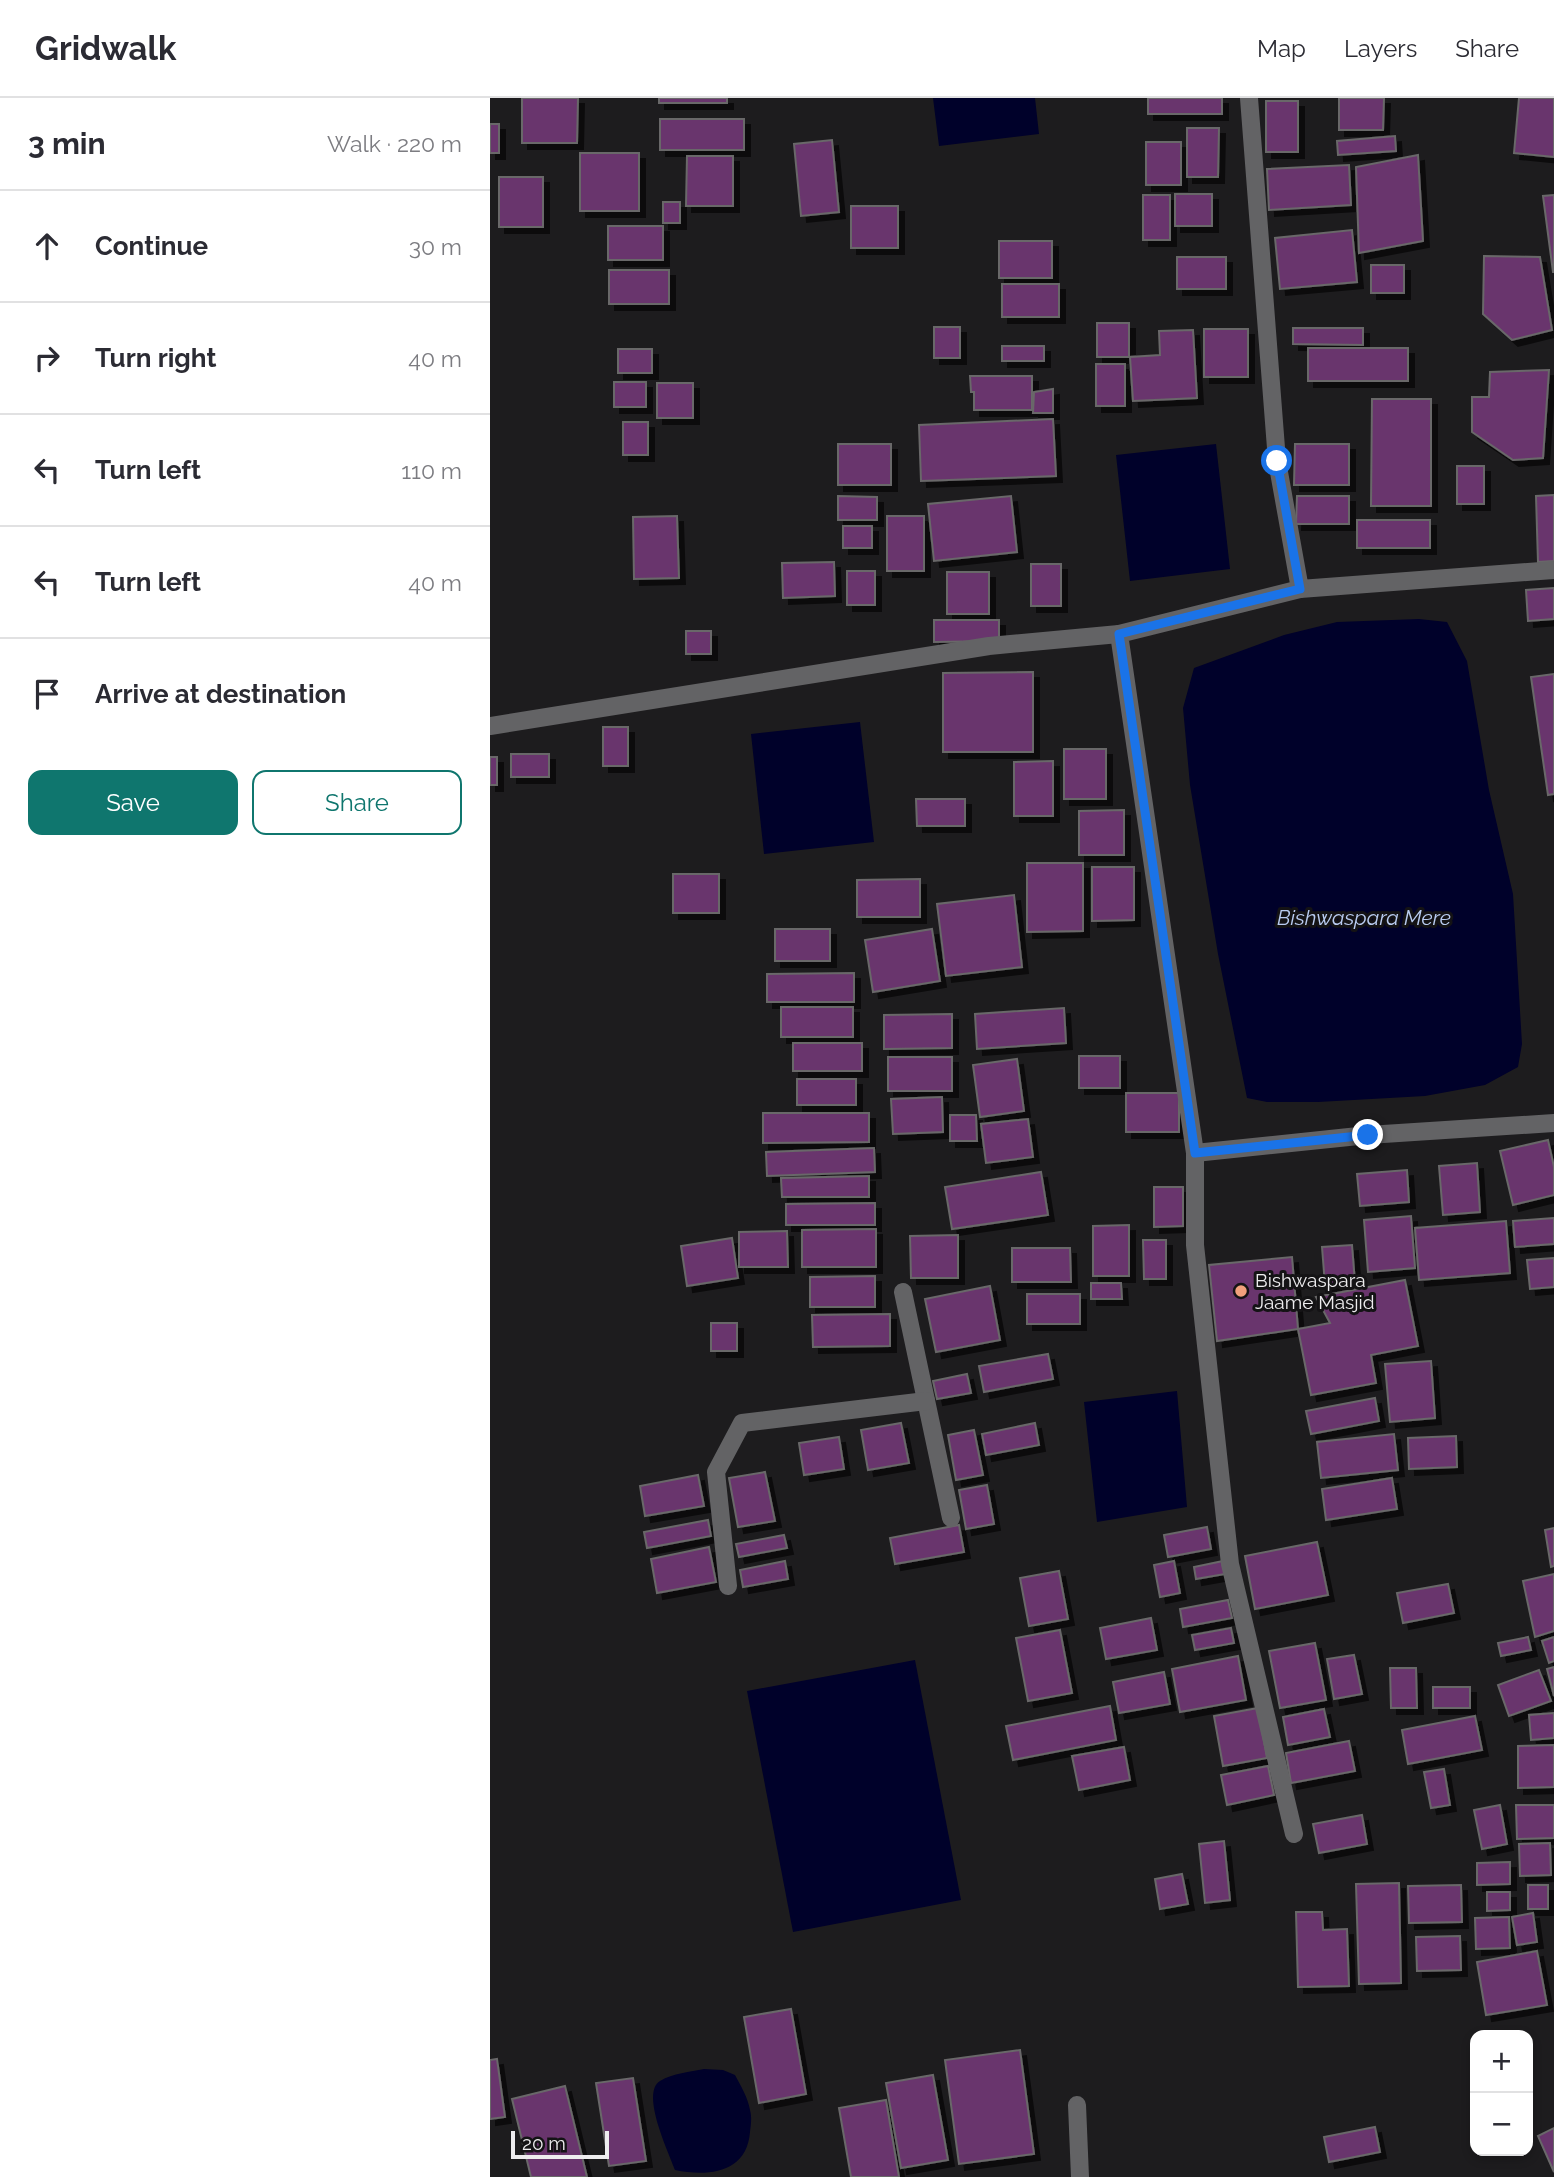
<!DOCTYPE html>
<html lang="en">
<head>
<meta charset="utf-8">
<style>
  body { margin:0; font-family:Raleway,sans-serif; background:#f7f7f7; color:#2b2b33 }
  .controls { position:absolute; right:21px; bottom:21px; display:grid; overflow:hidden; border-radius:14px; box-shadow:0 4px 10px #0003 }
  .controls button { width:63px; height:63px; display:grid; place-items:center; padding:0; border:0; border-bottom:2px solid #e1e1e2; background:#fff; color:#2b2b33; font:35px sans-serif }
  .scale { position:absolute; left:21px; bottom:18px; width:98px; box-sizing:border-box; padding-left:7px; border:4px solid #eeedef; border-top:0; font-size:19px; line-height:24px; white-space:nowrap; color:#eeedef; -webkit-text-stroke:5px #141315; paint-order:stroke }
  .stop { position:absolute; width:21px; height:21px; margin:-16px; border:5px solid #1a73e8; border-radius:50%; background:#fff }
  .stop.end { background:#1a73e8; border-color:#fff; box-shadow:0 2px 7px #0008 }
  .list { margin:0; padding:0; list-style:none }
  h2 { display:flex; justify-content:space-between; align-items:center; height:91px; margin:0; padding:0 28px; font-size:30px }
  h2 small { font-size:23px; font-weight:400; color:#7c7c81 }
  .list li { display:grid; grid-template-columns:46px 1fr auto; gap:21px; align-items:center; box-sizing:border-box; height:112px; padding:0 28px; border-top:2px solid #e1e1e2 }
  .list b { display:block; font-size:26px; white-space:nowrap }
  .list em { font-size:23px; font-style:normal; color:#7c7c81 }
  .actions { display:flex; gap:14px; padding:21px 28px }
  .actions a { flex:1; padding:16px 0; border:2px solid #0f766e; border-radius:14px; text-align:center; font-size:24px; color:#0f766e }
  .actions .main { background:#0f766e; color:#fff }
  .icon { flex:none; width:38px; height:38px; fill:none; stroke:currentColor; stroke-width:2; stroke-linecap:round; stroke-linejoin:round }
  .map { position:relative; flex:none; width:1064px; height:2079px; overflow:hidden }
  header { display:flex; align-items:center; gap:42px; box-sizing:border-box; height:98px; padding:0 35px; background:#fff; border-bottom:2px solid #e1e1e2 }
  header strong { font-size:33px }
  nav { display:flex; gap:38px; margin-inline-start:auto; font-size:24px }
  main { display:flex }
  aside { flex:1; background:#fff }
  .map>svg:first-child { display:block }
  .water { fill:#00012a }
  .building { fill:#69356d; stroke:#696769; stroke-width:2; filter:url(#shadow) }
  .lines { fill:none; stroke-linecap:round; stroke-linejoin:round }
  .minor { stroke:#636365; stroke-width:18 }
  .route { stroke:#1a73e8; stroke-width:9 }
  .poi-dot { fill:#f1a17c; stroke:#141315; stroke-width:2.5 }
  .labels { text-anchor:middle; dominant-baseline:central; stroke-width:6; stroke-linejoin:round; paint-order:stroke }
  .poi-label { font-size:19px; fill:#eeedef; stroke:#141315; text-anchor:start }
  .water-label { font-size:21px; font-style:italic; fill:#b9ccf1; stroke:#141315 }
</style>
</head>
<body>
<header>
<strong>Gridwalk</strong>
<nav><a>Map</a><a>Layers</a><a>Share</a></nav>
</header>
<main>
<aside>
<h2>3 min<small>Walk · 220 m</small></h2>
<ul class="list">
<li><svg class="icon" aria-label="ahead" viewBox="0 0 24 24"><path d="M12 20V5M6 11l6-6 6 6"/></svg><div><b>Continue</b></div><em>30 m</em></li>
<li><svg class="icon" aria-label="right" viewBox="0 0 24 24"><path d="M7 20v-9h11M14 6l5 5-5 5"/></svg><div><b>Turn right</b></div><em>40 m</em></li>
<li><svg class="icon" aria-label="left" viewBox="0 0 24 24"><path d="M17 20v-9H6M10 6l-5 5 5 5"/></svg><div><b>Turn left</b></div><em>110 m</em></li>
<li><svg class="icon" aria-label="left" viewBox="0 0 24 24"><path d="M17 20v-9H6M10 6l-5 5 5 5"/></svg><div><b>Turn left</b></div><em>40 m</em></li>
<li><svg class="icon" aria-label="arrive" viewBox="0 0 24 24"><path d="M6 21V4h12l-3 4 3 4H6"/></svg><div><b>Arrive at destination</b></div></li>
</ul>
<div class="actions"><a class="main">Save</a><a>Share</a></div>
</aside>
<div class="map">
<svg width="1064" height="2079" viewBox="0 0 1064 2079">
  <defs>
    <filter id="shadow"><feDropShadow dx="6" dy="6" stdDeviation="0" flood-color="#0009"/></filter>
  </defs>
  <rect width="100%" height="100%" fill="#1d1c1e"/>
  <!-- water -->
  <g class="water">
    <path d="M443,0h102l4,36 -100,12z"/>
    <path d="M726,346l14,125 -100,12 -14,-126z"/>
    <path d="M929,521l28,3 20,39 22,129 24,104 9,150 -4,23 -33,18 -60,11 -107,6h-51l-20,-4 -29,-144 -28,-169 -7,-77 11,-40 90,-33 53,-13z"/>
    <path d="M370,624l14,120 -110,12 -13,-120z"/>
    <path d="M687,1293l10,116 -90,15 -13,-120z"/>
    <path d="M425,1562l46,240 -168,32 -46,-241z"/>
    <path d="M214,1971l19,1 12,5c6,11 13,23 15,35 2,7 1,15 0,22 -3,41 -42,45 -75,38 -6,-17 -35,-77 -15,-89 13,-8 30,-9 44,-12z"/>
  </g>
  <!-- building -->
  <g class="building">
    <path d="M32,0h56l-1,45h-55z"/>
    <rect x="169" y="0" width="68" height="5"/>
    <rect x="658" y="0" width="74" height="16"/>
    <path d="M849,0h45l-1,32h-44z"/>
    <path d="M1029,0h35v59l-40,-4z"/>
    <rect x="776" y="3" width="32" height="51"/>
    <rect x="170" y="21" width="84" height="31"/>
    <rect x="0" y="26" width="9" height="29"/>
    <path d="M697,30h32l-1,49h-31z"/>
    <path d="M905,38l1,15 -58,4 -1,-14z"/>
    <path d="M342,42l7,72 -38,4 -7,-72z"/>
    <rect x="656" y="44" width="35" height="43"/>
    <rect x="90" y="55" width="59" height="58"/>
    <path d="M928,57l5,86 -64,12 -3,-86z"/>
    <path d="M197,58h46v50h-47z"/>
    <path d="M859,67l2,40 -82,5 -2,-41z"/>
    <rect x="9" y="79" width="44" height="50"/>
    <rect x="685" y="96" width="37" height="32"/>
    <rect x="653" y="97" width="27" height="45"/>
    <path d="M1064,97v77h-1l-10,-76z"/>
    <rect x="173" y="104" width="17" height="21"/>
    <rect x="361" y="108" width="47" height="42"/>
    <rect x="118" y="128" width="55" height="34"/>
    <path d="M862,132l5,52 -77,7 -5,-51z"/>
    <rect x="509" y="143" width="53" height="37"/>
    <path d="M994,158l56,1 12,73 -40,10 -29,-26z"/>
    <rect x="687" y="159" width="49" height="32"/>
    <rect x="881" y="167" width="33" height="28"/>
    <rect x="119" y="172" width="60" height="34"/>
    <rect x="512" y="186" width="57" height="33"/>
    <rect x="607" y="225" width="32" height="34"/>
    <rect x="444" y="229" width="26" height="31"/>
    <path d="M803,230h70v17l-70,-1z"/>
    <rect x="714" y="231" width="44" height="48"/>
    <path d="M703,232l4,68 -64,3 -3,-44 30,-2 -1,-24z"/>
    <rect x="512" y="248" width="42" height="15"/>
    <rect x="818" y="250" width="100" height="33"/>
    <rect x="128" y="251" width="34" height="24"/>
    <rect x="606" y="266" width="29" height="42"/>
    <path d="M1059,272l-6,88 -30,2 -41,-28v-35h17l1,-25z"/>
    <path d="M480,278h62v34h-58v-18h-3z"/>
    <rect x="124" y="284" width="32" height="25"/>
    <rect x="167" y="285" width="36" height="35"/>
    <path d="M563,291v24h-20l1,-21z"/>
    <path d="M882,301h59v107h-60z"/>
    <path d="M563,321l3,57 -135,5 -2,-56z"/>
    <rect x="133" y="324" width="25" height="33"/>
    <rect x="348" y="346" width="53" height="41"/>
    <path d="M805,346h54v41h-55z"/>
    <rect x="967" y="368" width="27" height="38"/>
    <path d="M1064,397v66l-16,1 -2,-66z"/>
    <path d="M348,398l39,1v23h-39z"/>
    <path d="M521,398l6,56 -83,9 -6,-57z"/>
    <path d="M807,398h52v28h-53z"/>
    <path d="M187,418l2,62 -45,1 -1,-62z"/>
    <rect x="397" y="418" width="37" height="55"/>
    <rect x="867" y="422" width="73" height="28"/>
    <rect x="353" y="428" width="29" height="22"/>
    <path d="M344,464l1,34 -52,2 -1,-35z"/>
    <rect x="541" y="466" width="30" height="42"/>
    <rect x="357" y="473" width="28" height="34"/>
    <rect x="457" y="474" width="42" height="42"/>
    <path d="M1064,490v31l-26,2 -2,-31z"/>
    <path d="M444,522h65v21l-65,1z"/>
    <rect x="196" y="533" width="25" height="23"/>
    <path d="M543,574v80h-90v-79z"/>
    <path d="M1064,576v120l-6,1 -17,-118z"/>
    <rect x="113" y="629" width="25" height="39"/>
    <rect x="574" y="651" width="42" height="50"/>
    <rect x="21" y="656" width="38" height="23"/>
    <rect x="0" y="659" width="7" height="28"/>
    <path d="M563,663v55h-39v-54z"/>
    <path d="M426,701h49v27h-48z"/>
    <path d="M634,712v45h-45v-44z"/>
    <path d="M537,765h56v68l-56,1z"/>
    <path d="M602,769h42v53l-42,1z"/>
    <rect x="183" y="776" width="46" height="39"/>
    <path d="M430,781v38h-63v-37z"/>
    <path d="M524,797l8,72 -76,9 -9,-72z"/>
    <rect x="285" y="831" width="55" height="32"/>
    <path d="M442,831l8,52 -67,11 -8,-52z"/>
    <path d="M364,875v29h-87v-28z"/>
    <rect x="291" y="909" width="72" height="30"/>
    <path d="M574,910l2,35 -89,6 -2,-35z"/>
    <path d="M462,916v34l-68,1v-34z"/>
    <rect x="303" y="945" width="69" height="28"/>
    <rect x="589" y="958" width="41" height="32"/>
    <rect x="398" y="959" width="64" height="34"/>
    <path d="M527,961l7,52 -44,6 -7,-52z"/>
    <rect x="307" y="981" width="59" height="26"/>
    <rect x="636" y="995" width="53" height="39"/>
    <path d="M452,999l1,35 -50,2 -2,-35z"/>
    <path d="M273,1015h106v29l-106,1z"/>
    <path d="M460,1017h26l1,26h-27z"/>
    <path d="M538,1021l5,38 -47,6 -5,-39z"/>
    <path d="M1058,1042l6,27v28l-41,10 -13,-54z"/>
    <path d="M384,1050l1,24 -108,4 -1,-24z"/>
    <path d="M987,1065l3,49 -37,3 -4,-49z"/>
    <path d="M917,1072l2,32 -49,4 -3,-32z"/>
    <path d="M551,1074l7,43 -96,14 -7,-42z"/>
    <path d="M379,1078v21h-87l-1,-19z"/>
    <path d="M664,1089h29v39l-29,1z"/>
    <path d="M385,1105v22h-89v-21z"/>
    <path d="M921,1118l4,52 -47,4 -4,-52z"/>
    <path d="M1064,1120v26l-39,3 -2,-26z"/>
    <path d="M1016,1123l4,52 -91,7 -4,-52z"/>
    <path d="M639,1127v51h-36v-50z"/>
    <path d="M386,1131v38h-74v-37z"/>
    <path d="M297,1133l1,36h-49v-35z"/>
    <path d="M468,1137v43h-47l-1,-42z"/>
    <path d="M242,1140l6,40 -51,8 -6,-40z"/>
    <path d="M653,1142h23v39h-22z"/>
    <path d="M862,1147l3,38 -30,2 -3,-38z"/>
    <path d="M522,1150h58l1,34h-59z"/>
    <path d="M802,1159l6,72 -81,12 -8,-76z"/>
    <path d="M1064,1160v29l-24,2 -3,-29z"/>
    <path d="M385,1178v31h-65v-30z"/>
    <path d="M915,1182l13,66 -47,9 5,28 -65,12 -13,-66 32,-6 -14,-26z"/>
    <path d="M601,1185h30l1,16h-31z"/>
    <path d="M500,1188l10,54 -64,12 -11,-53z"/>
    <rect x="537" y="1196" width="53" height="30"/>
    <path d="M400,1216v32l-77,1 -1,-32z"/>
    <rect x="221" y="1225" width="26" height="28"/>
    <path d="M558,1256l5,25 -69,13 -5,-26z"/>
    <path d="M941,1263l4,57 -45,4 -5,-58z"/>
    <path d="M477,1276l4,19 -34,6 -4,-18z"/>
    <path d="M885,1300l4,23 -68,13 -5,-23z"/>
    <path d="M411,1325l8,40 -41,7 -7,-40z"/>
    <path d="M545,1325l4,22 -53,10 -4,-21z"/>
    <path d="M484,1332l9,45 -27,5 -8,-45z"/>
    <path d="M904,1336l4,36 -77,8 -4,-36z"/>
    <path d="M966,1338l1,31 -48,2 -1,-31z"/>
    <path d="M349,1339l5,32 -40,6 -5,-32z"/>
    <path d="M275,1374l10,49 -37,6 -9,-49z"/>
    <path d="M208,1377l6,31 -59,10 -5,-30z"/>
    <path d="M902,1380l5,31 -71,11 -4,-31z"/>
    <path d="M497,1387l7,39 -28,5 -7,-39z"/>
    <path d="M218,1422l3,16 -64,12 -3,-16z"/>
    <path d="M469,1427l5,27 -69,12 -5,-26z"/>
    <path d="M717,1429l4,22 -43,8 -4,-22z"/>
    <path d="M1064,1430v38l-3,1 -6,-37z"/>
    <path d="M294,1437l3,13 -48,9 -3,-13z"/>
    <path d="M827,1444l11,53 -73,14 -10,-53z"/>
    <path d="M219,1449l7,35 -59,11 -6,-34z"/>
    <path d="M295,1463l3,18 -45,8 -3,-17z"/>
    <path d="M684,1463l6,32 -20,4 -6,-32z"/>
    <path d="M733,1463l2,13 -29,5 -2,-12z"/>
    <path d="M569,1473l9,48 -39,7 -9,-48z"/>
    <path d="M1064,1476v57l-19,6 -12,-56z"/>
    <path d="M958,1486l6,29 -51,10 -6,-30z"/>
    <path d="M738,1502l4,18 -49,9 -3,-18z"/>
    <path d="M661,1520l6,32 -51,9 -6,-31z"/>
    <path d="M741,1530l3,15 -39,7 -3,-15z"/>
    <path d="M570,1532l12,63 -44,8 -12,-63z"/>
    <path d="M1038,1539l3,13 -30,6 -3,-13z"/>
    <path d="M1064,1539v24l-5,2 -7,-22z"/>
    <path d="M825,1545l11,57 -46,8 -11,-57z"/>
    <path d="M864,1557l8,39 -28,5 -7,-40z"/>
    <path d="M748,1558l8,44 -66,12 -8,-43z"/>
    <path d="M1064,1569v29l-7,-27z"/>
    <path d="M900,1570h26l1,40h-26z"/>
    <path d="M1049,1572l12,31 -42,15 -11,-31z"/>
    <path d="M674,1574l6,32 -51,9 -6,-31z"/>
    <rect x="943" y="1589" width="37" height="21"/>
    <path d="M620,1608l6,34 -103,20 -7,-34z"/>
    <path d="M768,1610l9,50 -44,8 -9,-50z"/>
    <path d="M834,1611l6,28 -42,8 -5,-28z"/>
    <path d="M1064,1615v25l-23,2 -2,-25z"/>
    <path d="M985,1618l7,34 -74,14 -6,-34z"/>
    <path d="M859,1643l6,30 -64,12 -5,-30z"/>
    <path d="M1064,1647v42l-36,1v-42z"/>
    <path d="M634,1649l6,33 -51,10 -7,-34z"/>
    <path d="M778,1668l6,29 -47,10 -6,-30z"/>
    <path d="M954,1671l6,36 -19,3 -7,-36z"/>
    <path d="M1010,1707l7,39 -25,5 -8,-39z"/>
    <path d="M1026,1707h38v33l-37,1z"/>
    <path d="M872,1717l5,29 -48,9 -6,-29z"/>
    <path d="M734,1743l6,59 -25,3 -6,-59z"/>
    <path d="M1060,1745l1,32 -31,1 -1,-32z"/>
    <path d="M1020,1764v22l-33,1v-22z"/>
    <path d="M692,1776l6,30 -28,5 -5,-30z"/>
    <path d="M909,1785l2,100 -42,1 -3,-100z"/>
    <path d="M971,1787l1,37 -53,1 -1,-37z"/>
    <rect x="1038" y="1787" width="20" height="24"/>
    <path d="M997,1794h23v18l-23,1z"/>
    <path d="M806,1814h26l1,18 24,-1 2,57 -51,1z"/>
    <path d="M1043,1815l4,29 -20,3 -5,-28z"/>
    <path d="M1019,1819l1,31 -34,1 -1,-31z"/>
    <path d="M970,1838l1,34 -44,1 -1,-34z"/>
    <path d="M1047,1853l10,54 -61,10 -9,-53z"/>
    <path d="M301,1911l15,85 -47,9 -15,-86z"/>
    <path d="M530,1952l14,104 -75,10 -14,-104z"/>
    <path d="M7,1961l8,58 -15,2v-59z"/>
    <path d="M443,1977l15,85 -47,8 -15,-85z"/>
    <path d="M143,1980l13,83 -37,5 -13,-83z"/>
    <path d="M75,1988l22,91h-56l-19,-78z"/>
    <path d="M396,2002l13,77h-48l-12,-69z"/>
    <path d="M885,2029l5,25 -51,10 -5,-25z"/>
    <path d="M1064,2030v44l-16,-36z"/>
  </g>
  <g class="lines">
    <!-- minor -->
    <g class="minor">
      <path d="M759,0l28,363 23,128 254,-19"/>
      <path d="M0,628l499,-80 130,-12"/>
      <path d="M705,1055l173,-18 186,-12"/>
      <path d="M413,1194l48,226"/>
      <path d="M238,1488l-12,-114 26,-49 184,-22"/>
      <path d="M804,1736l-64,-270 -35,-319v-92l-76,-519 181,-45"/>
      <path d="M587,2007l3,72"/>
    </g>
  </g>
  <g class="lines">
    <!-- route -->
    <path class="route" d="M787,363l23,128 -181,45 76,519 173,-18"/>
  </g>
  <!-- markers -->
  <circle class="poi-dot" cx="751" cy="1193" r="7"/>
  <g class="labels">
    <!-- poi labels -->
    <g class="poi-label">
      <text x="765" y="1182">Bishwaspara<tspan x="765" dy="22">Jaame Masjid</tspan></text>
    </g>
    <!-- water labels -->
    <g class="water-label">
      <text x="874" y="819">Bishwaspara Mere</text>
    </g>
  </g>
</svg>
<div class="controls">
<button>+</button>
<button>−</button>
</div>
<div class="scale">20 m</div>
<div class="stop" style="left:787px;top:363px"></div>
<div class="stop end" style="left:878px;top:1037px"></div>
</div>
</main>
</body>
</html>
